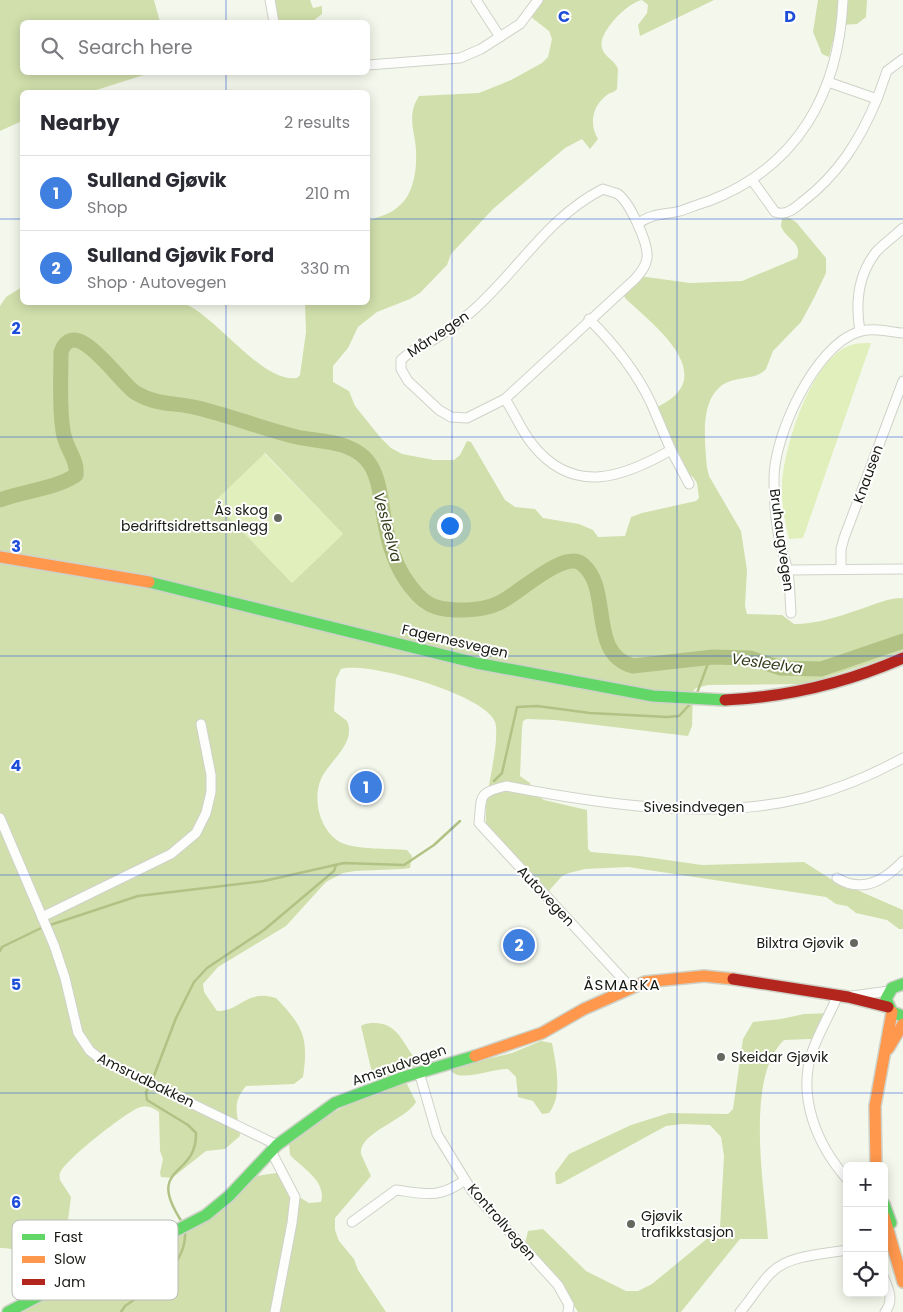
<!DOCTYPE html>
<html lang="en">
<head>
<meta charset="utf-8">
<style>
  body { margin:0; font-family:Poppins,sans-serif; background:#f2f2f3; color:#2b2b33 }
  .controls { position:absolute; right:15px; bottom:15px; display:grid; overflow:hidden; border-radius:8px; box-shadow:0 2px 12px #0003 }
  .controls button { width:45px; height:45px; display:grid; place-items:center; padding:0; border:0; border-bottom:1px solid #e1e1e2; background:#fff; color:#2b2b33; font:25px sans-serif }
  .you { position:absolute; left:449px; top:525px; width:18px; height:18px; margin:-12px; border:4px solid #fff; border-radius:50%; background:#1a73e8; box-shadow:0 0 0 8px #1a73e833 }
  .badge { display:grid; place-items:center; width:32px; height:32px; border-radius:50%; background:#64685e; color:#fff; font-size:16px; font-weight:700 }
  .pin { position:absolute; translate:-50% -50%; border:2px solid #fff; box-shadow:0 1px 5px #0006 }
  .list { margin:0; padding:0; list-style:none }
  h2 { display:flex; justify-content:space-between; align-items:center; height:65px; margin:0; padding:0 20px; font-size:21px }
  h2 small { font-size:16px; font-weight:400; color:#7c7c81 }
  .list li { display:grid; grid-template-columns:32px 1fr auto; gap:15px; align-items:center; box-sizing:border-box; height:75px; padding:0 20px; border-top:1px solid #e1e1e2 }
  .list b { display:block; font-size:19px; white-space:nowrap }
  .list p { margin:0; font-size:16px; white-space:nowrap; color:#7c7c81 }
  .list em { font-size:16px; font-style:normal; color:#7c7c81 }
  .icon { flex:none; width:28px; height:28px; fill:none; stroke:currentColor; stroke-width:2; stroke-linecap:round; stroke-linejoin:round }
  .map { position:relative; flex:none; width:903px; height:1312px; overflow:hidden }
  .search { position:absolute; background:#fff; box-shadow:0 2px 12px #0003; left:20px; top:20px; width:350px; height:55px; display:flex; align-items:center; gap:12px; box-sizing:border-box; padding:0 18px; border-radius:8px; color:#7c7c81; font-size:19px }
  .panel { position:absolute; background:#fff; box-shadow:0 2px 12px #0003; left:20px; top:90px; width:350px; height:215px; border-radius:8px }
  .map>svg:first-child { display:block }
  .green { fill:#e1efbc }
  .forest { fill:#d1dfac; fill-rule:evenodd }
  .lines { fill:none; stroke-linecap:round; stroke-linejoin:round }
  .stream { stroke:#b2c285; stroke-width:2.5 }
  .river { stroke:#b2c285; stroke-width:15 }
  .street-casing { stroke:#cfd2c8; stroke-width:11 }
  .fast-casing { stroke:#cfd2c8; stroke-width:14 }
  .slow-casing { stroke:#cfd2c8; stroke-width:14 }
  .jam-casing { stroke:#cfd2c8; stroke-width:14 }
  .street { stroke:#fdfefc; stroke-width:9 }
  .fast { stroke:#63d668; stroke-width:11 }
  .slow { stroke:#ff974d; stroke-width:11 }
  .jam { stroke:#b3261e; stroke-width:11 }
  .grid { fill:none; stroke:#1d4ed8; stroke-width:1; stroke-opacity:0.55 }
  .poi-dot { fill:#64685e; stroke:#fff; stroke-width:2 }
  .labels { text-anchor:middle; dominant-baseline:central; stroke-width:4; stroke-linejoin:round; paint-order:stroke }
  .street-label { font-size:14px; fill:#171a12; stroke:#fff }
  .poi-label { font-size:14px; fill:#171a12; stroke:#fff; text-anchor:end }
  .water-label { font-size:15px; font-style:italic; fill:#333c19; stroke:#fff }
  .neighbourhood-label { font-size:15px; letter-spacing:1px; fill:#171a12; stroke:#fff }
  .key { fill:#fff; stroke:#b9bab8; stroke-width:1 }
  .key-label { font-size:14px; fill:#171a12 }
  .grid-label { font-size:16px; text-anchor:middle; font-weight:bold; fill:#1d4ed8; stroke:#fff; stroke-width:4; stroke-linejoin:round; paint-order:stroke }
</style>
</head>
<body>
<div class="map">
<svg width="903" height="1312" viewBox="0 0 903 1312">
  <rect width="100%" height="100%" fill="#f4f8ec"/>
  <!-- green -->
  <g class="green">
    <path d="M871,343l-68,195 -14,1c-4,-17 -8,-36 -7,-54 2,-38 29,-127 69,-140 6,-2 14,-2 20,-2z"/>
    <path d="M264,453l79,81 -51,49 -78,-81z"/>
  </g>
  <!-- forest -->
  <g class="forest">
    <path d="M0,0h154l6,22h-138v50l128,1 -60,19h-68v29l-22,10z"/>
    <path d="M275,0h35l3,8 9,-2v8l-9,7 -39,1z"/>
    <path d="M533,0h181l-74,36 -2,-11 9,-12 1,-8 -6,-5c-14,2 -45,33 -40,48 2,9 13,12 16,21l-1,20c-3,4 -6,3 -10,6 -15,11 -18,29 -9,44l-8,10 -8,-10 -17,9 -72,61 -42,45 -4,11 -27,28 -10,6 -33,13 -19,15 -10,21 -15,18v16l16,9 6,15 25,31 11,11 11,6 32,6h20l6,-5 7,-14 4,1 34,58 10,7 20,2 8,9 36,6 14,6 5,7 27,-1 6,-19 11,-4 54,-12 3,-3 -2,-15 -4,-6c-29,-11 -34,-43 -36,-70 65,-30 -2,-81 -31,-108l-2,-3 1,-8 14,-12 51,7 52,-2 55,-23c6,-16 -12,-19 -16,-32l1,-7 7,-1 7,4 30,36v15l-12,25 -13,24 -28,29 -7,18c-8,9 -21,8 -32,11 -37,9 -29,60 -27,88l2,8 32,55 6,39 -2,36 2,8 35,1 12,9c22,0 43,-7 64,-14 16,-5 28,-12 45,-12v53l-16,7 -82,26 -97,1 -12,3 -3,3 -1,35 -4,10 -133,-16 -28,-1 -4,2 -1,7 -2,48 10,7 4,11 10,6 43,10 1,39 3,3 48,4 63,9 102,-3 41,26 12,2 46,20v19h-4l-12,-9 -31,-7 -9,-7 -11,-2 -10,-7 -198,-30 -43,2 -16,4 -7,3 -15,17 -61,-60c0,-12 -1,-24 1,-35 2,-18 13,-60 8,-76 -9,-27 -127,-61 -154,-53l-5,10 -2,32 13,10c10,22 -18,40 -26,58 -9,20 -1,54 21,64 16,7 46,5 65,7l5,6 -2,12 -7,1 -48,2 -12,2 -17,9 -40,44 -68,41 -15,17 1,8 13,19c25,0 28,-22 59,-13 27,28 33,39 27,79l-9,7 -48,2c-16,19 -7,29 -6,50l-15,13 -19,2 -34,27 -11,-1 -1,-4 3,-14 -3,-8 -1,-39c-7,-5 -13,-7 -21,-4 -14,6 -73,52 -78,65 -1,2 0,5 0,7l11,17 -3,23 18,15 1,4 -5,15 6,4 42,-11 8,-1 15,5 41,-23 62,-52 20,-3 7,2 13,20 13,8 12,-1c6,-21 -19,-34 -31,-47l-1,-11c22,-26 61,-37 89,-56l-6,-15 -11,-47c5,-3 9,-3 15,-3 23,1 28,23 41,38v4l-11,12 1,7 9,18c-10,18 -58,31 -55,52l10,22 -36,42v12l4,11 15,18 4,11 28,42h-364l12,-6 33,-26c-2,-7 -6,-13 -12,-17 -12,-7 -41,-15 -55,-15v-942l6,-9 16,-10v15l161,1c33,12 79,81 114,75l3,-3 6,-43 -1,-29 63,-1v-81c10,-4 23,-7 31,-15 17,-13 19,-46 16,-65 -3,-18 -6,-29 4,-45l60,-3 32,-13 31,-17 6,-6 4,-18 -3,-8 -18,-14zM265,453l78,81 -51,49 -78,-81z"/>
    <path d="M818,0h49l-1,17 -9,7 -16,1 -8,16 -4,16 -7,-3 -9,-22z"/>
    <path d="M832,1013l-11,29 -11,-3 -26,1c-40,38 -19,149 -16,199h-28l-59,73h-103l-21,-34 -26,-25 -6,-10 3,-12 15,-2 43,42 40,20h12l14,-7 68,-56 4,-72 -3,-19 -11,-12 -28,-1 -16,2 -106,58h-4l-1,-11 14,-19 62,-29 38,-12 59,1 5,-5 10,-70 10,-17 28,-3 23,-5z"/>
    <path d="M541,1041l11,2c4,21 11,53 -3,70l-7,1 -9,-13 -15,-4 -2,-20 -8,-8c-15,-1 -53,16 -58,-1l62,-15z"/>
  </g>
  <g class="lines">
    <!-- stream -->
    <g class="stream">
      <path d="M697,693l13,-35"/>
      <path d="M494,781l8,-8 15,-66 20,-1 53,7 77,4 12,-1 13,-14"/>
      <path d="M0,951l2,-4 39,-19 97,-32 126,-15 80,-18 60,2 30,-20 26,-24"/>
      <path d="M152,1081l24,-63 18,-36 13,-14 57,-38 70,-59 2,-6"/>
      <path d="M150,1086l-4,6 1,8 41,25 8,8c1,46 -52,31 -14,89"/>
      <path d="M121,1312l4,-6c25,-17 62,-40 60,-74"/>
    </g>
    <!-- river -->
    <path class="river" d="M0,500c24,-9 55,-11 76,-25 2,-16 -11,-27 -13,-44 -4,-25 -2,-53 -2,-79 14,-40 60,33 75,41 22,13 39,9 62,15 33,8 66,21 99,29 23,5 49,3 68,21 17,17 16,52 22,75 4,19 12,39 24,54 6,8 15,17 25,20 17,5 46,4 63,-4 17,-7 65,-54 83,-39 31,24 5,90 51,102l80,-9 37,1 31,10 40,1 82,-28"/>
    <!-- street casing -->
    <g class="street-casing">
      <g id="street">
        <path d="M270,0l4,22"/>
        <path d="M476,0l24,37"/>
        <path d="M368,65l92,-7 21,-9 39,-25 18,-24"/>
        <path d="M877,99l10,-28 16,-12"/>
        <path d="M752,180l23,32c11,4 19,-3 27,-10 36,-27 58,-62 75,-103l-49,-17"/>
        <path d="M603,189c4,2 11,3 15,5 12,9 31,50 29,64 -1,9 -7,15 -12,21l-130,120 -38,19 -16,-1 -12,-7 -31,-29 -7,-12v-9c10,-10 20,-14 32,-20 13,-8 25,-17 37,-27 46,-39 77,-96 133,-124z"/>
        <path d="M638,224c13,-11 26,-9 42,-13 9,-3 19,-7 29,-10 89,-34 130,-109 134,-201"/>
        <path d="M860,331c-5,-29 -2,-56 16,-79 8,-9 19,-16 27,-24"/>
        <path d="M505,399c10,15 17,33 28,46 41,51 91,32 138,5 -7,-16 -13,-31 -20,-47 -15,-32 -37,-59 -62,-84"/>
        <path d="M671,450l18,34"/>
        <path d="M841,569v-20l3,-11 59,-157"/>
        <path d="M788,570l115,-1"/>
        <path d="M791,613c-1,-13 -1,-28 -3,-41 -2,-10 -6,-20 -8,-30 -5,-21 -6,-43 -6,-64 0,-43 41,-132 84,-146 13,-5 31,0 45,1"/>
        <path d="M0,818l54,127 11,33 13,55 12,18 12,9 175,85"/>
        <path d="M837,878c25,16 48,2 66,-17"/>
        <path d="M42,917l129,-63 25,-21 10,-20 5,-21v-17l-10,-51"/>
        <path d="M631,988l-152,-165c3,-27 -2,-30 27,-37 94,18 204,35 298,12 35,-9 68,-23 99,-40"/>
        <path d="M838,995c-8,19 -19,37 -26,57 -15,45 5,93 35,127"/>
        <path d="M852,996l37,-5"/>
        <path d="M419,1072l18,62 35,57 86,94 11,20 -1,7"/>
        <path d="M271,1151l24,46 -3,26 -17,89"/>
        <path d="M352,1222l44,-32c30,4 43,9 69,-10"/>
        <path d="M884,1278c5,12 10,23 1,34"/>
        <path d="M740,1312c11,-12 20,-29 32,-40 17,-17 52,-18 75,-22"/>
      </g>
    </g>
    <!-- fast casing -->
    <g class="fast-casing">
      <g id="fast">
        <path d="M149,582l327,81 177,33 72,4"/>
        <path d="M903,984l-11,4 -6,11 6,13 11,4"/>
        <path d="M884,1204l7,19"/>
        <path d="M8,1312l65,-34 89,-40 44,-23 23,-19 48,-51 58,-42 69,-26 71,-21"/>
      </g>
    </g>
    <!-- slow casing -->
    <g class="slow-casing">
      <g id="slow">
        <path d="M0,557l149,25"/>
        <path d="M888,1049l15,-25"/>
        <path d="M475,1056l67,-23 42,-24 61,-27 59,-6 29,3"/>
        <path d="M876,1166l-1,-60 17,-94"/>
        <path d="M884,1216l19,66"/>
      </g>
    </g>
    <!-- jam casing -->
    <g class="jam-casing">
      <g id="jam">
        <path d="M725,700c62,-3 121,-17 178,-42"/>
        <path d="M733,979l115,18 40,10"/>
      </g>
    </g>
    <!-- street -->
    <use href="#street" class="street"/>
    <!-- fast -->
    <use href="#fast" class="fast"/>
    <!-- slow -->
    <use href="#slow" class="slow"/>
    <!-- jam -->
    <use href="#jam" class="jam"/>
  </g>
  <!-- grid -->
  <path class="grid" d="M226,0v22M452,0v1312M677,0v1312M226,72v20M0,219h22M368,219h535M226,302v1010M0,437h903M0,656h903M0,875h903M0,1093h903"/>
  <!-- markers -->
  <g class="poi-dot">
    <circle cx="278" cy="518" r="5"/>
    <circle cx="854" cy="943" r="5"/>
    <circle cx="721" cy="1057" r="5"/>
    <circle cx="631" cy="1224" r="5"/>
  </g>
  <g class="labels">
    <!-- street labels -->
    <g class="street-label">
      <text transform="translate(438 334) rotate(-34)">Mårvegen</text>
      <text transform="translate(868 474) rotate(-70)">Knausen</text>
      <text transform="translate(782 540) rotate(82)">Bruhaugvegen</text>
      <text transform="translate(455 641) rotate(13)">Fagernesvegen</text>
      <text x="694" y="807">Sivesindvegen</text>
      <text transform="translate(546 896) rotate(47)">Autovegen</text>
      <text transform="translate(399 1065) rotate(-19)">Amsrudvegen</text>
      <text transform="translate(146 1080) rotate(26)">Amsrudbakken</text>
      <text transform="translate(502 1222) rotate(49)">Kontrollvegen</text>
    </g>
    <!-- poi labels -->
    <g class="poi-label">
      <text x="268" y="510">Ås skog<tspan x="268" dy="16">bedriftsidrettsanlegg</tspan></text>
      <text x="844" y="943">Bilxtra Gjøvik</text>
      <text x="731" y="1057" text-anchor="start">Skeidar Gjøvik</text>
      <text x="641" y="1216" text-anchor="start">Gjøvik<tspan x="641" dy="16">trafikkstasjon</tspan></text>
    </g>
    <!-- water labels -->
    <g class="water-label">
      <text transform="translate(388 527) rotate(75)">Vesleelva</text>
      <text transform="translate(767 663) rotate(8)">Vesleelva</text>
    </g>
    <!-- neighbourhood labels -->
    <g class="neighbourhood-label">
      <text x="622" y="984">ÅSMARKA</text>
    </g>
  </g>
  <!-- legend -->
  <rect x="12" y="1220" width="166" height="80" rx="8" class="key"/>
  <rect x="22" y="1234" width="23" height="6" fill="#63d668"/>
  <rect x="22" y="1256" width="23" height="7" fill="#ff974d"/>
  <rect x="22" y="1279" width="23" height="6" fill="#b3261e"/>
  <g class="key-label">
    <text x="54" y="1242">Fast</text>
    <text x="54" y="1264">Slow</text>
    <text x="54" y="1287">Jam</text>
  </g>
  <g class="grid-label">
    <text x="564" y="22">C</text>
    <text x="790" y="22">D</text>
    <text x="16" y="334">2</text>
    <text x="16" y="552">3</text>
    <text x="16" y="771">4</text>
    <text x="16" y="990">5</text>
    <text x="16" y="1208">6</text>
  </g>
</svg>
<div class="controls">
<button>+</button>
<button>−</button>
<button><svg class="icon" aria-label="locate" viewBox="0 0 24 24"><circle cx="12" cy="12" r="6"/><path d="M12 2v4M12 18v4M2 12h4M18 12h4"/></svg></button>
</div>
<div class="you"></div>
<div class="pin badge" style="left:366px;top:787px;background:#3f7fe0">1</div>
<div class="pin badge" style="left:519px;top:945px;background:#3f7fe0">2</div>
<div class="search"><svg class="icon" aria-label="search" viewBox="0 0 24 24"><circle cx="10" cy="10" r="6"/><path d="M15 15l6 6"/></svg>Search here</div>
<section class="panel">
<h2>Nearby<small>2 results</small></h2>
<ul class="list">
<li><span class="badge" style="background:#3f7fe0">1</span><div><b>Sulland Gjøvik</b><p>Shop</p></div><em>210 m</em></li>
<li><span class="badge" style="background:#3f7fe0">2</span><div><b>Sulland Gjøvik Ford</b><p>Shop · Autovegen</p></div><em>330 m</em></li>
</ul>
</section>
</div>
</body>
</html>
